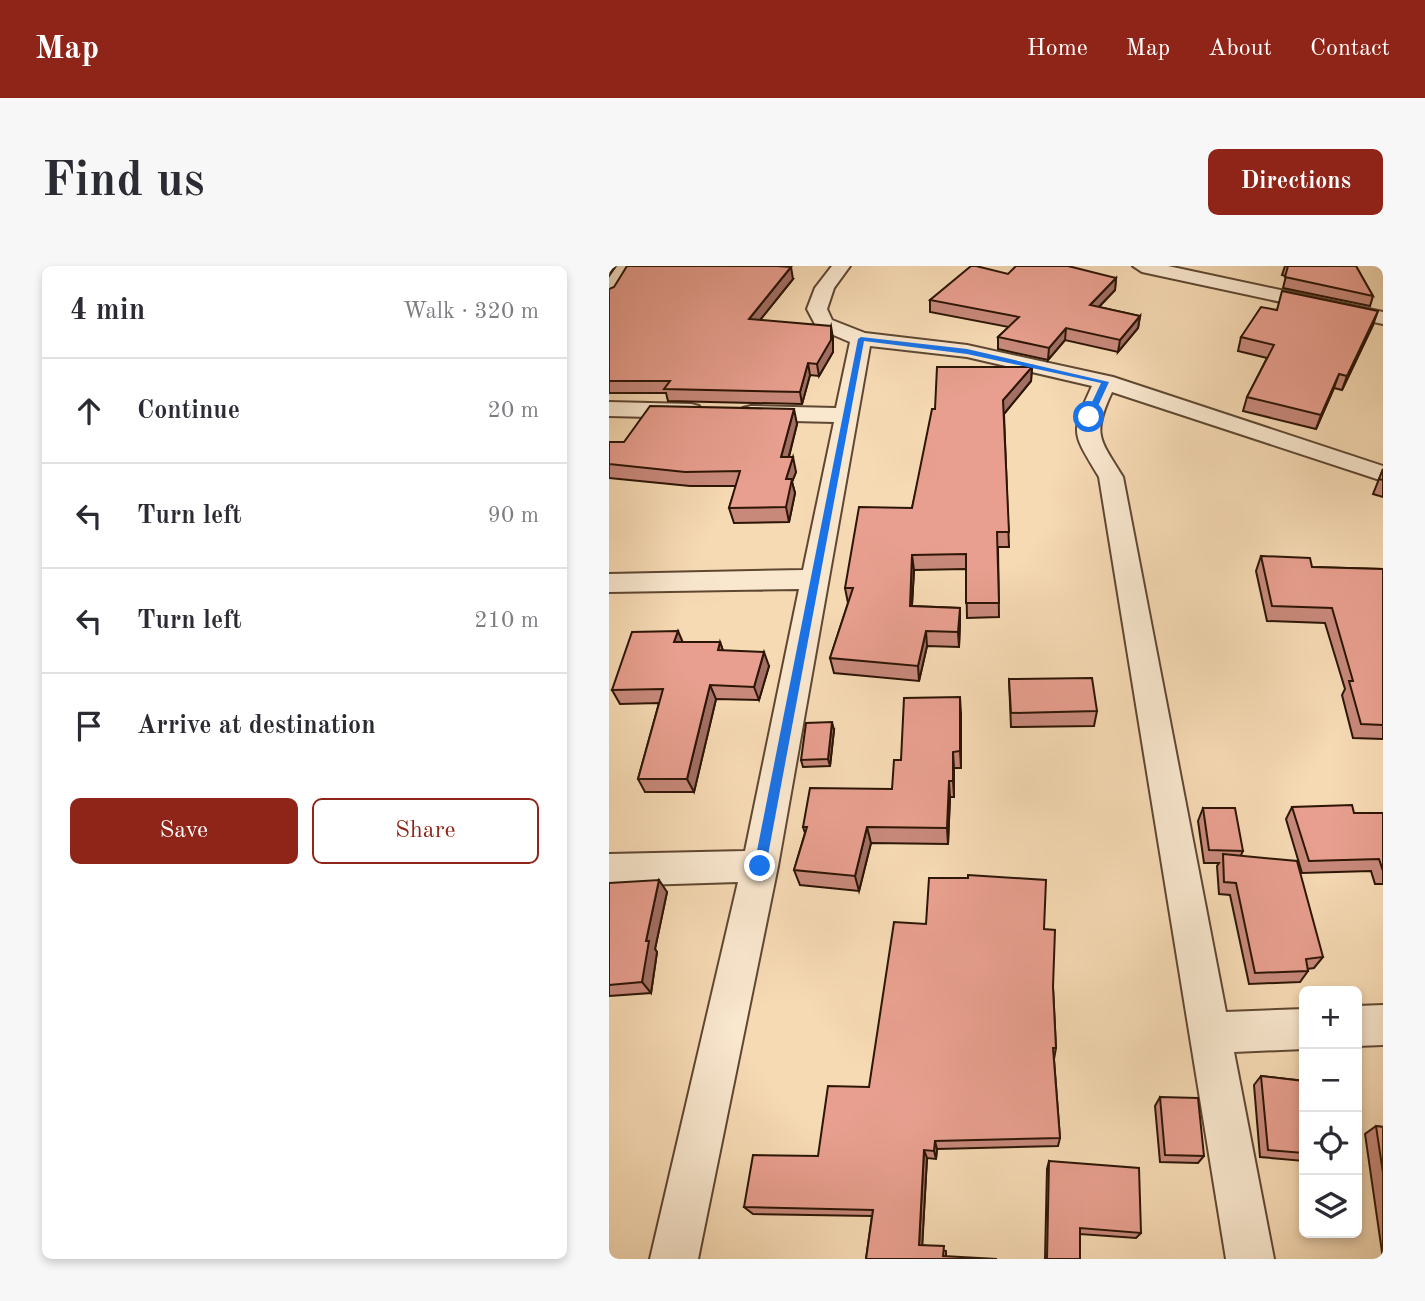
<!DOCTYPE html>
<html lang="en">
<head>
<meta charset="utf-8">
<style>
  body { margin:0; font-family:"Old Standard TT",serif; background:#f7f7f7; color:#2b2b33 }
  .controls { position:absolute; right:21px; bottom:21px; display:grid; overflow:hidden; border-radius:10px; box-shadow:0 4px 10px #0003 }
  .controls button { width:63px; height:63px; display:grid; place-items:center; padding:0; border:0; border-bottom:2px solid #e1e1e2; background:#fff; color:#2b2b33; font:35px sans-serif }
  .stop { position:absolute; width:21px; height:21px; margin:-16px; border:5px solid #1a73e8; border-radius:50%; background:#fff }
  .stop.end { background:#1a73e8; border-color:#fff; box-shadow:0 2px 7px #0008 }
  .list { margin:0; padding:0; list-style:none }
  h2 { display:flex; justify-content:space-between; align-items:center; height:91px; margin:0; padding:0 28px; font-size:30px }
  h2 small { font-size:23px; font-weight:400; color:#7c7c81 }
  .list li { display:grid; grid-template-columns:46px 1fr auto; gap:21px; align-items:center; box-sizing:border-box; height:105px; padding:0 28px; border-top:2px solid #e1e1e2 }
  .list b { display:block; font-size:26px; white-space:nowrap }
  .list em { font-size:23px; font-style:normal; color:#7c7c81 }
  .actions { display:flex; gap:14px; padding:21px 28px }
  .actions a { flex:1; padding:16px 0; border:2px solid #8f2418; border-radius:10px; text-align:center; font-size:24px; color:#8f2418 }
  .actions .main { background:#8f2418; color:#fff }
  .icon { flex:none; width:38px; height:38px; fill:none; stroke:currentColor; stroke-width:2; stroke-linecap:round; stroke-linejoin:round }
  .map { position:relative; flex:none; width:774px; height:993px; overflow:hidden; border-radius:10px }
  header { display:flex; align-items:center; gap:42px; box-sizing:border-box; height:98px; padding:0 35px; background:#8f2418; color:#fff }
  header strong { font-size:33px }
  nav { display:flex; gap:38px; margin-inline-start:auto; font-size:24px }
  .intro { display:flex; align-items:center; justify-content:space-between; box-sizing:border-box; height:168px; padding:0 42px }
  h1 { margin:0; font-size:49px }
  .button { padding:18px 32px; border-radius:10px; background:#8f2418; color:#fff; font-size:24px; font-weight:700 }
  main { display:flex; gap:42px; padding:0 42px }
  aside { flex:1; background:#fff; border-radius:10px; box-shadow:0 4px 10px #0003 }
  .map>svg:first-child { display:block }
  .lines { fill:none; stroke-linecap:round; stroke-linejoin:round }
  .street-casing { stroke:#5f4732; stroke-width:4 }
  .street { fill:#f9e7ce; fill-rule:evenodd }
  .wall { fill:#c8897b; stroke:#2d1606; stroke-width:2 }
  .shaded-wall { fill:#a26f64; stroke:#2d1606; stroke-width:2 }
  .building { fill:#e89f8f; stroke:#2d1606; stroke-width:2 }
  .route { fill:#1a73e8 }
</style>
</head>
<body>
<header>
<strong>Map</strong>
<nav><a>Home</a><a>Map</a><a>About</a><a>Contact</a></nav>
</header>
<div class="intro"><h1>Find us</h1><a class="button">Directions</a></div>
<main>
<aside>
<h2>4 min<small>Walk · 320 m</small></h2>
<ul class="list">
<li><svg class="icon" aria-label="ahead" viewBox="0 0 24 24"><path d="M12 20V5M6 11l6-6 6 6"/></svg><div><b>Continue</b></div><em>20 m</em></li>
<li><svg class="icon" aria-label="left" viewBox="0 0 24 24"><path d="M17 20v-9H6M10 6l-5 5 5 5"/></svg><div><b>Turn left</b></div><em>90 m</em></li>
<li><svg class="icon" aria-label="left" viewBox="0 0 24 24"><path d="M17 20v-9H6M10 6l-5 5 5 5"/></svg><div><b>Turn left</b></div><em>210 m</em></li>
<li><svg class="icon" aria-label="arrive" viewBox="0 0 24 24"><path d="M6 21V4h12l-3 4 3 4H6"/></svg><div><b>Arrive at destination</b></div></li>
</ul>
<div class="actions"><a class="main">Save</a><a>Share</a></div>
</aside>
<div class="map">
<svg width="774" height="993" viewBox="0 0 774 993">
  <rect width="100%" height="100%" fill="#f6dab4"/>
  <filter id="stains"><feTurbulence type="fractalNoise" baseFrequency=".00286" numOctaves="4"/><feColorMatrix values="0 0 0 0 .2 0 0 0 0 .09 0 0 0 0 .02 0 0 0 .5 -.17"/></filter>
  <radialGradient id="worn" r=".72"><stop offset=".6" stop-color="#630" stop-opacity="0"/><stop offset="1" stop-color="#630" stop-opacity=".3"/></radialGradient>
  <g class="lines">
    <!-- street casing -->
    <g class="street-casing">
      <g id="street">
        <path d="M8,0h18l-19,31 -7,2v-21z"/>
        <path d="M223,0h18l-16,22 -7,21 5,11 33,13 102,12 146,32 270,89v15l-271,-89c-20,43 -13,46 11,85l103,535 78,-3v40l-70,3 40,207h-48l-127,-782c-27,-45 -29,-43 -7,-91l-125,-29 -97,-11 -92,520 -80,393h-48l88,-377 -129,4v-32l136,-3 54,-262 -190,3v-18l194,-4 31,-148 -83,-2 -8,-2 -3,-5 3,-5 8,-2 85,2 14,-66 -33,-14 -10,-19 8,-21z"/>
        <path d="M524,0h35l215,46v12l-241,-52z"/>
        <path d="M0,136l82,2 8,2 3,5 -3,5 -8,2 -82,-2z"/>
        <path d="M774,739v40l-26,1v-40z"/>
      </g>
    </g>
    <!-- street -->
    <use href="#street" class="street"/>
  </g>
  <!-- wall -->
  <g class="wall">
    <path d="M676,0h71l17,30 -3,10 -87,-18 3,-12 -4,-1z"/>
    <path d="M399,8l108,4 -1,12 -16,17 41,9 -2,12 -20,24 -53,-12 -17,20 -50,-11v-12l11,-10 -79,-15v-12z"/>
    <path d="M184,13l-33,41 73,18v14l-14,24 -9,-1 -8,29 -134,-3 -2,-8h-57v-104z"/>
    <path d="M668,44l96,15 -31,65 -8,-2 -18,41 -73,-18 4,-14 20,-39 -29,-7 3,-14z"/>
    <path d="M423,101l-1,14 -27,33 5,133h-11l1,70 -32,1 -1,-49 -52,1 -2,36 48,2v14l-1,25 -32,-1 -8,35 -85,-8 -4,-15 18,-55 -3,-15 67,-80 23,-99z"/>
    <path d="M188,158l-8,33 7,15 -4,10 3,11 -6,29 -55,1 -5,-15 7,-22h-46l-81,-8v-36h15z"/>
    <path d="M774,203v28l-10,-3z"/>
    <path d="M652,290l51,11 71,2v170l-30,-1 -11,-43 3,-6 -20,-66 -58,-2 -11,-50z"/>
    <path d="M73,376h38l3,9 46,15 -10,34 -43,-1 -22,93h-49l-7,-13 21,-76 -39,1 -8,-14z"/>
    <path d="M400,413l88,32 -3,15 -83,1z"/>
    <path d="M352,448v54h-7v29h-4l-2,47 -77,-1 -12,48 -59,-6 -6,-15 11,-37 -2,-6 89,-38 9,-29z"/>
    <path d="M225,464l-4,36 -27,1 -2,-7z"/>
    <path d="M683,541l62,6h29v71h-8l-4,-13 -69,2 -16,-54z"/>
    <path d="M594,542l40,43 -2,4 82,102 -9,11 -7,1 1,2 -8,11 -51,2 -19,-89 -11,-1 -2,-28 2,-3h-15l-6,-42z"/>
    <path d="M0,617l58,9 -12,57 2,3 -6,41 -42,3z"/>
    <path d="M435,663l9,58 3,61 -2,11 6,79 -2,8 -121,3 -1,10 -9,-1 -5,87 24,6v5l-80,3 6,-43 -119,-2 -9,-7 74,-51 51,-69z"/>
    <path d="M652,810l43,5v80l-44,-4 -6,-72z"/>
    <path d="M551,831l44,59 -6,7 -38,-1 -5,-56z"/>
    <path d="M767,860l7,1v132l-18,-125z"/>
    <path d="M440,895l92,72 -5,5 -56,-4v25h-35l2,-90z"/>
  </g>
  <!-- shaded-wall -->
  <g class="shaded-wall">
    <path d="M0,0h7l-7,9z"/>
    <path d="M182,1l2,12 -41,51 -3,-11z"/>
    <path d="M507,12l-1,12 -26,27 1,-12z"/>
    <path d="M769,45l-5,14 -31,65 5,-14z"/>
    <path d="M531,50l-2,12 -20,24 2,-12z"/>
    <path d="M222,60l2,12v14l-14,24 -2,-12z"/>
    <path d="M457,62l-1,12 -17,20 1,-12z"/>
    <path d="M199,97l2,12 -8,29 -2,-12z"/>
    <path d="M423,101l-1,14 -28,34v-15z"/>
    <path d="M730,108l-5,14 -18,41 5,-14z"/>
    <path d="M185,143l3,15 -12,47 -4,-14z"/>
    <path d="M184,191l3,15 -4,10 3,11 -6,29 -3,-15v-28z"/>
    <path d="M303,289l2,15 -3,51 -1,-15z"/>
    <path d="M351,342v14l-1,25 -1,-15z"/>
    <path d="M69,365l6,14 -10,-3z"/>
    <path d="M317,365l1,15 -8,35 -1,-15z"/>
    <path d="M111,376l5,14 -7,-6z"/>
    <path d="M155,386l5,14 -10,34 -5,-13z"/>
    <path d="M101,419l6,14 -22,93 -7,-13z"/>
    <path d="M351,431l1,17v54l-1,-17z"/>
    <path d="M223,456l2,8 -4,36 -2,-7z"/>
    <path d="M344,486l1,16v29l-1,-16z"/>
    <path d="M340,515l1,16 -2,47 -1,-16z"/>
    <path d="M258,561l4,16 -12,48 -4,-15z"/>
    <path d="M50,614l8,12 -12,57 2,3 -6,41 -9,-11 4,-41z"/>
    <path d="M326,875l2,8 -1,10 -2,-8z"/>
    <path d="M315,884l3,8 -5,92 -3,-5z"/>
  </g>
  <!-- building -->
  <g class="building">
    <path d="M18,0h150l14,1 -42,52 82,7v14l-14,24 -9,-1 -8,29 -136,-3 6,-8h-61v-92l5,-2z"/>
    <path d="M362,0h5l32,8 8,-8h52l48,12 -26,27 50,11 -20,24 -54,-12 -17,20 -51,-11 21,-20 -89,-17z"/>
    <path d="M679,0h68l17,30 -88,-19z"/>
    <path d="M673,25l96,20 -31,65 -8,-2 -18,41 -74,-18 27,-52 -33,-8 20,-30 16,3z"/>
    <path d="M328,101h95l-29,33 6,132h-12l2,71h-33v-49l-54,1 -2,51 50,2 -2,24 -32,-1 -8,35 -88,-8 23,-70h-8l14,-81 53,1 20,-99h3z"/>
    <path d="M41,140l144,3 -13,48h12l-7,22h6l-6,28 -57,1 11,-37 -55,1 -76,-8v-22h15z"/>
    <path d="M774,203v11l-4,-1z"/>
    <path d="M652,290l49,2 2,9 71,2v156l-22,-1 -12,-43h4l-21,-73 -60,-2z"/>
    <path d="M69,365l-4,11h46l-2,8 46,2 -10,35 -44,-2 -23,94h-49l25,-90 -51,1 20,-58z"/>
    <path d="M483,412l5,33 -86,2 -2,-34z"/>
    <path d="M351,431v54l-7,1v29h-4l-2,47 -80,-1 -12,49 -61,-6 13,-43h-4l7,-39 82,1 2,-29h7l3,-62z"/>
    <path d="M223,456l-4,37 -27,1 5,-37z"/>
    <path d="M743,539l2,8h29v58l-4,-12 -70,2 -17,-54z"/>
    <path d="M594,542h32l8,43 -34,-1z"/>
    <path d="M614,588l74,7 26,96 -17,2 2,12 -53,2 -19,-90 -12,-1z"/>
    <path d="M359,609l78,5 -2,49 11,1 -2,57 3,61h-3l7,90 -125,3 -1,10 -10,-1 -5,95 25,1 -1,10 54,3h-131l7,-49 -129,-3 9,-52 65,1 10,-70 41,1 25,-165 32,2 3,-46h39z"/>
    <path d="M50,614l-13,61h3l-7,41 -33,3v-102z"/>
    <path d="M652,810l43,5v72l-36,-3z"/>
    <path d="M551,831l38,1 6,58 -39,-1z"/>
    <path d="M767,860l7,1v46z"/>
    <path d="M440,895l90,7 2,65 -61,-5v31h-33z"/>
  </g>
  <!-- route -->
  <path class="route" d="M252,71l106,12 142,33 -16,35 -4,3 -4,-3 16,-34 -134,-29 -103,-13 -98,525 -6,5 -6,-5 104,-527z"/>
  <rect width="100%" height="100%" filter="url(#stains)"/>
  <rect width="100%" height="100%" fill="url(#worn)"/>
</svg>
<div class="controls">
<button>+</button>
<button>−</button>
<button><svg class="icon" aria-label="locate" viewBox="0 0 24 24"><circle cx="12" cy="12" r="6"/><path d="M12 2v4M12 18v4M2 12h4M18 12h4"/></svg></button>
<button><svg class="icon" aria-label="layers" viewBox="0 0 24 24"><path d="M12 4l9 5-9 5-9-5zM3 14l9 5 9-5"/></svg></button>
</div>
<div class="stop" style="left:480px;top:151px"></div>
<div class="stop end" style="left:151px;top:600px"></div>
</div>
</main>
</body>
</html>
